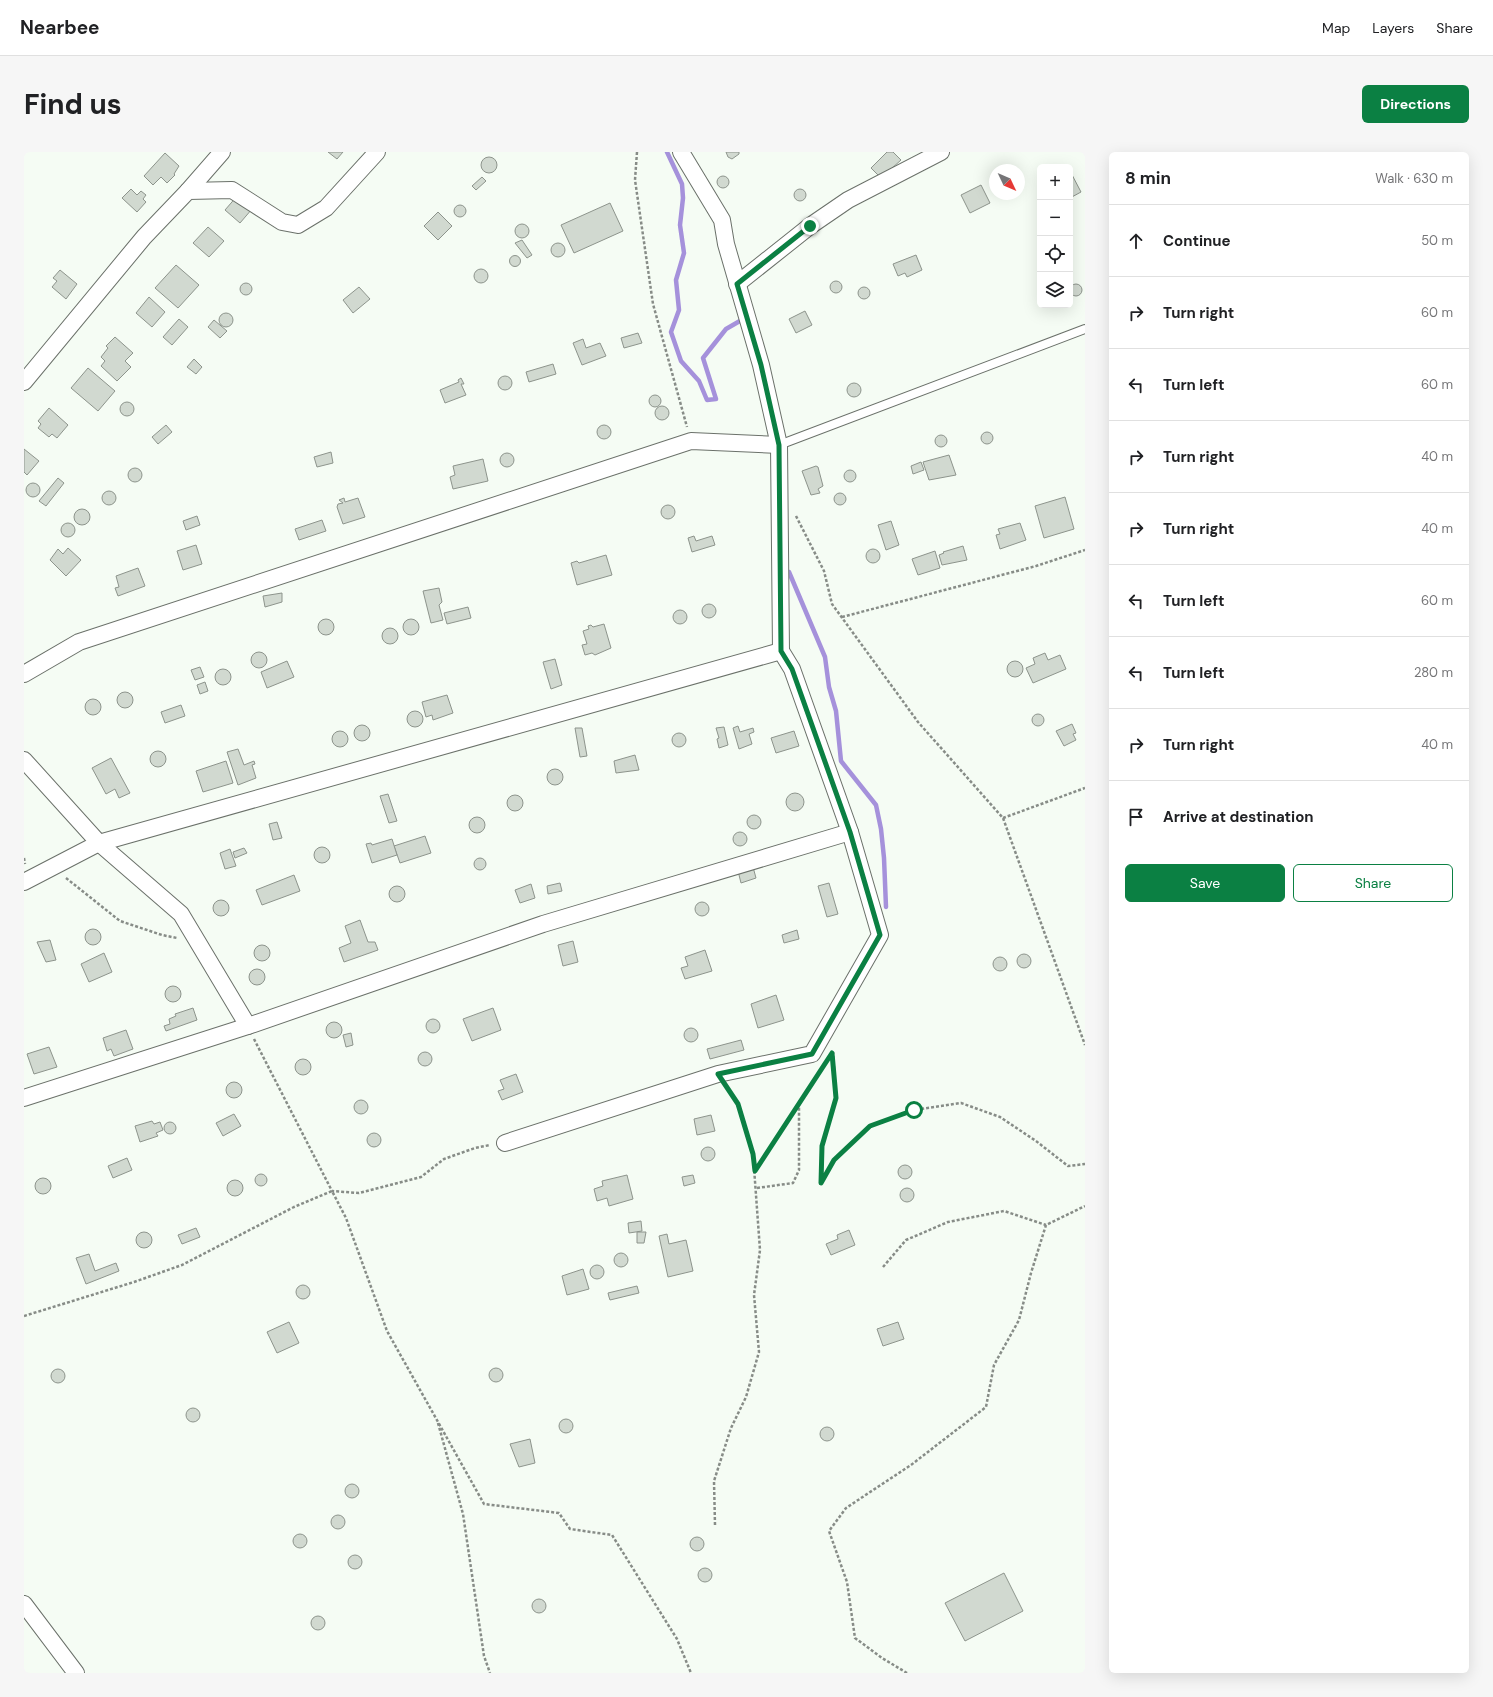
<!DOCTYPE html>
<html lang="en">
<head>
<meta charset="utf-8">
<style>
  body { margin:0; font-family:"DM Sans",sans-serif; background:#f6f6f6; color:#202124 }
  .controls { position:absolute; right:12px; top:12px; display:grid; overflow:hidden; border-radius:6px; box-shadow:0 4px 16px #0002 }
  .controls button { width:36px; height:36px; display:grid; place-items:center; padding:0; border:0; border-bottom:1px solid #e0e0e0; background:#fff; color:#202124; font:20px sans-serif }
  .compass { position:absolute; left:965px; top:12px; width:36px; height:36px; border-radius:50%; background:#fff; box-shadow:0 4px 16px #0002; rotate:134deg }
  .stop { position:absolute; width:12px; height:12px; margin:-9px; border:3px solid #0b8043; border-radius:50%; background:#fff }
  .stop.end { background:#0b8043; border-color:#fff; box-shadow:0 1px 4px #0008 }
  .list { margin:0; padding:0; list-style:none }
  h2 { display:flex; justify-content:space-between; align-items:center; height:52px; margin:0; padding:0 16px; font-size:17px }
  h2 small { font-size:13px; font-weight:400; color:#757577 }
  .list li { display:grid; grid-template-columns:26px 1fr auto; gap:12px; align-items:center; box-sizing:border-box; height:72px; padding:0 16px; border-top:1px solid #e0e0e0 }
  .list b { display:block; font-size:15px; white-space:nowrap }
  .list em { font-size:13px; font-style:normal; color:#757577 }
  .actions { display:flex; gap:8px; padding:12px 16px }
  .actions a { flex:1; padding:9px 0; border:1px solid #0b8043; border-radius:6px; text-align:center; font-size:14px; color:#0b8043 }
  .actions .main { background:#0b8043; color:#fff }
  .icon { flex:none; width:22px; height:22px; fill:none; stroke:currentColor; stroke-width:2; stroke-linecap:round; stroke-linejoin:round }
  .map { position:relative; flex:none; width:1061px; height:1521px; overflow:hidden; border-radius:6px }
  header { display:flex; align-items:center; gap:24px; box-sizing:border-box; height:56px; padding:0 20px; background:#fff; border-bottom:1px solid #e0e0e0 }
  header strong { font-size:19px }
  nav { display:flex; gap:22px; margin-inline-start:auto; font-size:14px }
  .intro { display:flex; align-items:center; justify-content:space-between; box-sizing:border-box; height:96px; padding:0 24px }
  h1 { margin:0; font-size:28px }
  .button { padding:10px 18px; border-radius:6px; background:#0b8043; color:#fff; font-size:14px; font-weight:700 }
  main { display:flex; gap:24px; padding:0 24px }
  aside { flex:1; background:#fff; border-radius:6px; box-shadow:0 4px 16px #0002 }
  .map>svg:first-child { display:block }
  .lines { fill:none; stroke-linecap:round; stroke-linejoin:round }
  .stream { stroke:#a591db; stroke-width:4.5 }
  .building { fill:#d1d9d0; stroke:#8d948c }
  .service-casing { stroke:#6b716a; stroke-width:10 }
  .minor-casing { stroke:#6b716a; stroke-width:18 }
  .path { stroke:#878c87; stroke-width:2.5; stroke-dasharray:3 2; stroke-linecap:butt }
  .service { stroke:#fff; stroke-width:8 }
  .minor { stroke:#fff; stroke-width:16 }
  .route { stroke:#0b8043; stroke-width:5 }
</style>
</head>
<body>
<header>
<strong>Nearbee</strong>
<nav><a>Map</a><a>Layers</a><a>Share</a></nav>
</header>
<div class="intro"><h1>Find us</h1><a class="button">Directions</a></div>
<main>
<div class="map">
<svg width="1061" height="1521" viewBox="0 0 1061 1521">
  <rect width="100%" height="100%" fill="#f5fcf4"/>
  <g class="lines">
    <!-- stream -->
    <g class="stream">
      <path d="M643,0l15,32 1,14 -3,27 4,28 -8,27 3,30 -8,22 10,29 18,20 8,19 9,-1 -13,-41 23,-29 19,-11"/>
      <path d="M765,420l36,85 4,30 7,24 5,50 35,44 5,24 3,29 2,49"/>
    </g>
  </g>
  <!-- building -->
  <g class="building">
    <path d="M304,0h15l-6,7z"/>
    <path d="M702,0h13v2l-7,5 -4,-2z"/>
    <path d="M863,0h6l8,8 -20,18 -10,-10z"/>
    <path d="M141,1l14,13 -5,8 1,1 -8,8 -6,-6 -8,8 -9,-9z"/>
    <circle cx="465" cy="13" r="8"/>
    <path d="M1046,19l11,21 -11,6z"/>
    <circle cx="699" cy="30" r="6"/>
    <path d="M458,25l4,4 -10,9 -4,-4z"/>
    <path d="M957,33l9,18 -20,10 -9,-18z"/>
    <circle cx="776" cy="43" r="6"/>
    <path d="M107,37l6,6 4,-4 5,4 -3,4 3,3 -9,10 -15,-14z"/>
    <path d="M214,43l14,14 -12,14 -15,-13z"/>
    <path d="M586,51l13,28 -49,22 -13,-28z"/>
    <circle cx="436" cy="59" r="6"/>
    <path d="M414,60l14,14 -14,14 -14,-14z"/>
    <circle cx="498" cy="79" r="7"/>
    <path d="M184,75l16,14 -15,16 -16,-14z"/>
    <path d="M498,88l10,15 -5,3 -12,-15z"/>
    <circle cx="534" cy="98" r="7"/>
    <path d="M892,103l6,15 -15,7 -2,-4 -7,3 -5,-12z"/>
    <circle cx="491" cy="109" r="5.5"/>
    <path d="M152,113l23,20 -21,23 -23,-20z"/>
    <circle cx="457" cy="124" r="7"/>
    <path d="M36,118l17,14 -11,15 -14,-12 5,-6 -4,-3z"/>
    <circle cx="812" cy="135" r="6"/>
    <circle cx="222" cy="137" r="6"/>
    <circle cx="1052" cy="138" r="6"/>
    <circle cx="840" cy="141" r="6"/>
    <path d="M335,135l11,12 -17,14 -10,-13z"/>
    <path d="M125,145l16,15 -13,15 -16,-14z"/>
    <path d="M781,159l7,14 -16,8 -7,-14z"/>
    <circle cx="202" cy="168" r="7"/>
    <path d="M155,167l9,8 -16,18 -9,-8z"/>
    <path d="M190,168l13,11 -7,7 -12,-11z"/>
    <path d="M614,181l4,10 -18,5 -3,-10z"/>
    <path d="M91,185l18,16 -8,8 6,6 -14,14 -16,-15 4,-5 -4,-4 7,-9 -2,-2z"/>
    <path d="M559,187l3,9 14,-5 6,13 -24,9 -9,-22z"/>
    <path d="M170,207l8,8 -6,7 -9,-7z"/>
    <path d="M529,212l3,10 -27,8 -3,-10z"/>
    <path d="M64,216l27,23 -17,20 -27,-23z"/>
    <circle cx="481" cy="231" r="7"/>
    <path d="M437,226l3,6h-3l5,11 -21,8 -5,-13 19,-8 -1,-2z"/>
    <circle cx="830" cy="238" r="7"/>
    <circle cx="631" cy="249" r="6"/>
    <circle cx="103" cy="257" r="7"/>
    <circle cx="638" cy="261" r="7"/>
    <path d="M25,256l19,17 -11,13 -5,-4 -3,3 -11,-9 3,-4 -3,-3z"/>
    <path d="M142,273l6,7 -14,12 -6,-7z"/>
    <circle cx="580" cy="280" r="7"/>
    <circle cx="963" cy="286" r="6"/>
    <circle cx="917" cy="289" r="6"/>
    <path d="M0,297l15,12 -12,14 -3,-3z"/>
    <path d="M307,300l2,11 -16,4 -3,-10z"/>
    <circle cx="483" cy="308" r="7"/>
    <path d="M925,303l7,20 -27,5 -6,-18z"/>
    <path d="M459,307l5,22 -35,8 -3,-12 5,-2 -2,-9z"/>
    <path d="M897,310l3,8 -11,4 -2,-8z"/>
    <path d="M792,314l2,1 5,19 -5,3 2,4 -9,2 -9,-24z"/>
    <circle cx="111" cy="323" r="7"/>
    <circle cx="826" cy="324" r="6"/>
    <path d="M34,326l6,5 -18,23 -7,-5z"/>
    <circle cx="9" cy="338" r="7"/>
    <circle cx="85" cy="346" r="7"/>
    <circle cx="816" cy="347" r="6"/>
    <path d="M1041,345l9,32 -30,9 -9,-32z"/>
    <path d="M320,346l1,4 13,-4 7,19 -22,7 -6,-17 1,-3 5,-1 -4,-3z"/>
    <circle cx="644" cy="360" r="7"/>
    <circle cx="58" cy="365" r="8"/>
    <path d="M173,364l3,9 -14,5 -3,-9z"/>
    <path d="M298,368l4,11 -27,9 -4,-11z"/>
    <path d="M867,369l8,24 -13,5 -8,-25z"/>
    <path d="M996,371l6,17 -26,9 -4,-14 4,-1 -2,-5z"/>
    <circle cx="44" cy="378" r="7"/>
    <path d="M670,384l2,5 16,-5 3,9 -23,7 -4,-14z"/>
    <path d="M172,393l6,19 -19,6 -6,-19z"/>
    <path d="M939,394l4,14 -25,5 -3,-10 5,-2 -1,-1z"/>
    <path d="M44,396l13,12 -15,16 -16,-16 8,-11 5,5z"/>
    <circle cx="849" cy="404" r="7"/>
    <path d="M911,399l5,17 -22,7 -6,-16z"/>
    <path d="M582,403l6,20 -35,10 -6,-22 6,-2 2,2z"/>
    <path d="M114,416l7,18 -27,10 -3,-8 4,-1 -3,-11z"/>
    <path d="M415,436l3,14 -3,3 4,15 -12,3 -8,-32z"/>
    <path d="M258,441v9l-17,5 -2,-11z"/>
    <circle cx="685" cy="459" r="7"/>
    <path d="M444,455l3,11 -24,6 -3,-11z"/>
    <circle cx="656" cy="465" r="7"/>
    <circle cx="387" cy="475" r="8"/>
    <circle cx="302" cy="475" r="8"/>
    <path d="M580,472l7,24 -16,7 -3,-2 -7,2 -3,-10 5,-1 -4,-13 6,-2 -1,-3 3,-1 2,2z"/>
    <circle cx="366" cy="484" r="8"/>
    <circle cx="235" cy="508" r="8"/>
    <path d="M1021,501l3,7 12,-5 6,14 -33,14 -7,-15 9,-4 -2,-6z"/>
    <path d="M531,507l7,26 -11,4 -8,-27z"/>
    <circle cx="991" cy="517" r="8"/>
    <path d="M263,509l7,16 -27,11 -6,-16z"/>
    <path d="M176,515l4,10 -9,3 -4,-10z"/>
    <circle cx="199" cy="525" r="8"/>
    <path d="M181,530l3,9 -8,3 -3,-9z"/>
    <circle cx="101" cy="548" r="8"/>
    <path d="M423,543l6,18 -20,7 -1,-5 -6,2 -4,-15z"/>
    <circle cx="69" cy="555" r="8"/>
    <path d="M157,553l4,11 -20,7 -4,-11z"/>
    <circle cx="391" cy="567" r="8"/>
    <circle cx="1014" cy="568" r="6"/>
    <path d="M1048,572l4,9 -3,1 3,6 -12,6 -8,-15z"/>
    <circle cx="338" cy="581" r="8"/>
    <path d="M714,574l2,6 13,-4 1,4 -5,2 3,10 -13,5 -6,-21z"/>
    <path d="M700,575l4,18 -9,3 -2,-9 2,-1 -3,-10z"/>
    <path d="M551,576h7l5,28 -7,1z"/>
    <path d="M770,579l5,15 -23,7 -5,-15z"/>
    <circle cx="316" cy="587" r="8"/>
    <circle cx="655" cy="588" r="7"/>
    <path d="M214,597l6,16 10,-4 1,3 -3,1 4,13 -18,7 -11,-33z"/>
    <circle cx="134" cy="607" r="8"/>
    <path d="M611,603l4,15 -23,3 -2,-12z"/>
    <path d="M87,606l19,35 -11,5 -4,-9 -9,5 -14,-26z"/>
    <path d="M202,609l7,22 -30,9 -7,-21z"/>
    <circle cx="531" cy="625" r="8"/>
    <circle cx="771" cy="650" r="9"/>
    <path d="M364,642l9,27 -8,2 -9,-27z"/>
    <circle cx="491" cy="651" r="8"/>
    <circle cx="730" cy="670" r="7"/>
    <circle cx="453" cy="673" r="8"/>
    <path d="M253,670l5,16 -9,2 -4,-16z"/>
    <circle cx="716" cy="687" r="7"/>
    <path d="M401,684l6,17 -31,10 -6,-17z"/>
    <path d="M368,687l5,16 -25,8 -6,-19 5,-1 1,2z"/>
    <circle cx="298" cy="703" r="8"/>
    <path d="M220,696l3,5 -12,5 -2,-6z"/>
    <path d="M206,697l6,17 -11,3 -5,-16z"/>
    <circle cx="456" cy="712" r="6"/>
    <path d="M729,715l3,11 -15,5 -3,-12z"/>
    <path d="M270,723l6,16 -38,14 -6,-15z"/>
    <path d="M536,731l2,8 -14,3 -1,-8z"/>
    <path d="M805,731l9,31 -11,3 -9,-31z"/>
    <path d="M507,732l4,14 -15,5 -5,-13z"/>
    <circle cx="373" cy="742" r="8"/>
    <circle cx="197" cy="756" r="8"/>
    <circle cx="678" cy="757" r="7"/>
    <path d="M336,768l8,22h7l3,8 -34,12 -5,-14 12,-5 -6,-17z"/>
    <circle cx="69" cy="785" r="8"/>
    <path d="M773,778l2,9 -15,4 -2,-8z"/>
    <path d="M26,788l6,20 -10,2 -9,-20z"/>
    <path d="M549,789l5,21 -15,4 -5,-21z"/>
    <circle cx="238" cy="801" r="8"/>
    <path d="M681,798l7,21 -27,8 -4,-11 7,-2 -3,-9z"/>
    <path d="M80,801l8,19 -23,10 -8,-18z"/>
    <circle cx="1000" cy="809" r="7"/>
    <circle cx="976" cy="812" r="7"/>
    <circle cx="233" cy="825" r="8"/>
    <circle cx="149" cy="842" r="8"/>
    <path d="M752,843l8,25 -26,8 -7,-24z"/>
    <path d="M169,856l4,12 -31,11 -2,-5 6,-2 -1,-5 7,-3 -1,-2z"/>
    <path d="M469,856l8,22 -29,11 -9,-22z"/>
    <circle cx="409" cy="874" r="7"/>
    <circle cx="310" cy="878" r="8"/>
    <circle cx="667" cy="883" r="7"/>
    <path d="M102,878l7,19 -19,7 -3,-7 -4,2 -4,-13z"/>
    <path d="M327,881l2,12 -7,2 -3,-12z"/>
    <path d="M717,888l3,10 -34,9 -3,-10z"/>
    <path d="M25,895l8,20 -23,7 -7,-20z"/>
    <circle cx="401" cy="907" r="7"/>
    <circle cx="279" cy="915" r="8"/>
    <path d="M492,922l7,18 -21,8 -4,-9 6,-2 -4,-9z"/>
    <circle cx="210" cy="938" r="8"/>
    <circle cx="337" cy="955" r="7"/>
    <path d="M210,962l7,12 -18,10 -7,-13z"/>
    <path d="M687,963l4,16 -18,4 -3,-16z"/>
    <path d="M128,969l2,3 6,-2 3,8 -7,3 2,3 -18,6 -5,-16z"/>
    <circle cx="146" cy="976" r="6"/>
    <circle cx="350" cy="988" r="7"/>
    <circle cx="684" cy="1002" r="7"/>
    <path d="M103,1006l5,12 -19,8 -5,-12z"/>
    <circle cx="881" cy="1020" r="7"/>
    <circle cx="237" cy="1028" r="6"/>
    <path d="M603,1023l6,24 -24,7 -2,-8 -10,3 -3,-12 9,-3 -1,-5z"/>
    <path d="M669,1023l2,8 -11,3 -2,-9z"/>
    <circle cx="19" cy="1034" r="8"/>
    <circle cx="211" cy="1036" r="8"/>
    <circle cx="883" cy="1043" r="7"/>
    <path d="M617,1069l1,10 -13,2 -1,-10z"/>
    <path d="M172,1076l4,9 -18,7 -4,-9z"/>
    <path d="M825,1078l6,15 -24,10 -5,-11 12,-5 -1,-4z"/>
    <path d="M613,1080h9l-2,11h-7z"/>
    <circle cx="120" cy="1088" r="8"/>
    <path d="M643,1082l2,10 17,-4 7,31 -25,6 -9,-41z"/>
    <circle cx="597" cy="1108" r="7"/>
    <path d="M65,1102l6,17 21,-8 3,8 -33,13 -10,-26z"/>
    <circle cx="573" cy="1120" r="7"/>
    <path d="M559,1117l6,20 -22,6 -5,-19z"/>
    <circle cx="279" cy="1140" r="7"/>
    <path d="M613,1134l2,7 -29,7 -1,-3 -1,-4z"/>
    <path d="M265,1170l10,21 -22,10 -10,-21z"/>
    <path d="M874,1170l6,17 -21,7 -6,-17z"/>
    <circle cx="472" cy="1223" r="7"/>
    <circle cx="34" cy="1224" r="7"/>
    <circle cx="169" cy="1263" r="7"/>
    <circle cx="542" cy="1274" r="7"/>
    <circle cx="803" cy="1282" r="7"/>
    <path d="M506,1287l5,24 -16,4 -9,-23z"/>
    <circle cx="328" cy="1339" r="7"/>
    <circle cx="314" cy="1370" r="7"/>
    <circle cx="276" cy="1389" r="7"/>
    <circle cx="673" cy="1392" r="7"/>
    <circle cx="331" cy="1410" r="7"/>
    <circle cx="681" cy="1423" r="7"/>
    <path d="M980,1421l19,38 -58,30 -20,-38z"/>
    <circle cx="515" cy="1454" r="7"/>
    <circle cx="294" cy="1471" r="7"/>
  </g>
  <g class="lines">
    <!-- service casing -->
    <g class="service-casing">
      <path id="service" d="M755,293l306,-116"/>
    </g>
    <!-- minor casing -->
    <g class="minor-casing">
      <g id="minor">
        <path d="M164,39l34,-39"/>
        <path d="M713,132l73,-58 38,-26 93,-48"/>
        <path d="M0,230l120,-145 44,-46 44,-1 50,32 16,3 28,-17 51,-56"/>
        <path d="M0,522l55,-32 612,-201 88,4"/>
        <path d="M0,608l75,83 682,-192"/>
        <path d="M0,730l75,-39 82,71 67,112"/>
        <path d="M0,946l224,-72 295,-102 307,-92"/>
        <path d="M481,991l213,-69 94,-20 68,-119 -30,-103 -58,-163 -11,-18 -2,-206 -18,-80 -35,-121 -4,-24 -41,-68"/>
        <path d="M0,1452l52,69"/>
      </g>
    </g>
    <!-- path -->
    <g class="path">
      <path d="M613,0l-2,28 18,124 34,123"/>
      <path d="M772,364l28,55 8,33 86,118 85,96 82,227"/>
      <path d="M818,465l194,-51 49,-16"/>
      <path d="M979,666l82,-30"/>
      <path d="M0,706l1,6"/>
      <path d="M42,726l54,43 42,14 15,3"/>
      <path d="M230,887l78,152 27,2 62,-16 23,-18 31,-11 15,-3"/>
      <path d="M731,1018l69,-104"/>
      <path d="M797,1030l1,-36 14,-48 -3,-46"/>
      <path d="M797,1031l13,-23 36,-34 44,-16 47,-7 39,14 36,24 32,25 17,-2"/>
      <path d="M733,1036l36,-5 6,-13v-66"/>
      <path d="M859,1115l23,-27 42,-18 56,-11 42,14"/>
      <path d="M0,1164l110,-34 48,-17 112,-58 38,-16 14,27 41,113 97,173 75,9 11,16 42,6 65,104 14,34"/>
      <path d="M414,1271l25,91 21,142 6,17"/>
      <path d="M691,1373l-1,-44 17,-53 15,-31 13,-45 -5,-57 6,-45 -7,-96 -15,-50 -11,-16"/>
      <path d="M883,1521l-25,-15 -27,-20 -8,-56 -18,-51 17,-23 65,-43 75,-58 8,-42 25,-45 12,-47 15,-48 39,-19"/>
    </g>
    <!-- service -->
    <use href="#service" class="service"/>
    <!-- minor -->
    <use href="#minor" class="minor"/>
  </g>
  <g class="lines">
    <!-- route -->
    <path class="route" d="M786,74l-73,58 24,81 18,80 2,206 11,18 58,163 30,103 -68,119 -94,20 20,30 15,50 2,17 77,-118 4,45 -14,48 -1,37 13,-23 36,-34 44,-16"/>
  </g>
</svg>
<div class="controls">
<button>+</button>
<button>−</button>
<button><svg class="icon" aria-label="locate" viewBox="0 0 24 24"><circle cx="12" cy="12" r="6"/><path d="M12 2v4M12 18v4M2 12h4M18 12h4"/></svg></button>
<button><svg class="icon" aria-label="layers" viewBox="0 0 24 24"><path d="M12 4l9 5-9 5-9-5zM3 14l9 5 9-5"/></svg></button>
</div>
<svg class="compass" viewBox="-18 -18 36 36"><path d="M0-13l5 13h-10z" fill="#e53935"/><path d="M0 13l5-13h-10z" fill="#757577"/></svg>
<div class="stop" style="left:890px;top:958px"></div>
<div class="stop end" style="left:786px;top:74px"></div>
</div>
<aside>
<h2>8 min<small>Walk · 630 m</small></h2>
<ul class="list">
<li><svg class="icon" aria-label="ahead" viewBox="0 0 24 24"><path d="M12 20V5M6 11l6-6 6 6"/></svg><div><b>Continue</b></div><em>50 m</em></li>
<li><svg class="icon" aria-label="right" viewBox="0 0 24 24"><path d="M7 20v-9h11M14 6l5 5-5 5"/></svg><div><b>Turn right</b></div><em>60 m</em></li>
<li><svg class="icon" aria-label="left" viewBox="0 0 24 24"><path d="M17 20v-9H6M10 6l-5 5 5 5"/></svg><div><b>Turn left</b></div><em>60 m</em></li>
<li><svg class="icon" aria-label="right" viewBox="0 0 24 24"><path d="M7 20v-9h11M14 6l5 5-5 5"/></svg><div><b>Turn right</b></div><em>40 m</em></li>
<li><svg class="icon" aria-label="right" viewBox="0 0 24 24"><path d="M7 20v-9h11M14 6l5 5-5 5"/></svg><div><b>Turn right</b></div><em>40 m</em></li>
<li><svg class="icon" aria-label="left" viewBox="0 0 24 24"><path d="M17 20v-9H6M10 6l-5 5 5 5"/></svg><div><b>Turn left</b></div><em>60 m</em></li>
<li><svg class="icon" aria-label="left" viewBox="0 0 24 24"><path d="M17 20v-9H6M10 6l-5 5 5 5"/></svg><div><b>Turn left</b></div><em>280 m</em></li>
<li><svg class="icon" aria-label="right" viewBox="0 0 24 24"><path d="M7 20v-9h11M14 6l5 5-5 5"/></svg><div><b>Turn right</b></div><em>40 m</em></li>
<li><svg class="icon" aria-label="arrive" viewBox="0 0 24 24"><path d="M6 21V4h12l-3 4 3 4H6"/></svg><div><b>Arrive at destination</b></div></li>
</ul>
<div class="actions"><a class="main">Save</a><a>Share</a></div>
</aside>
</main>
</body>
</html>
